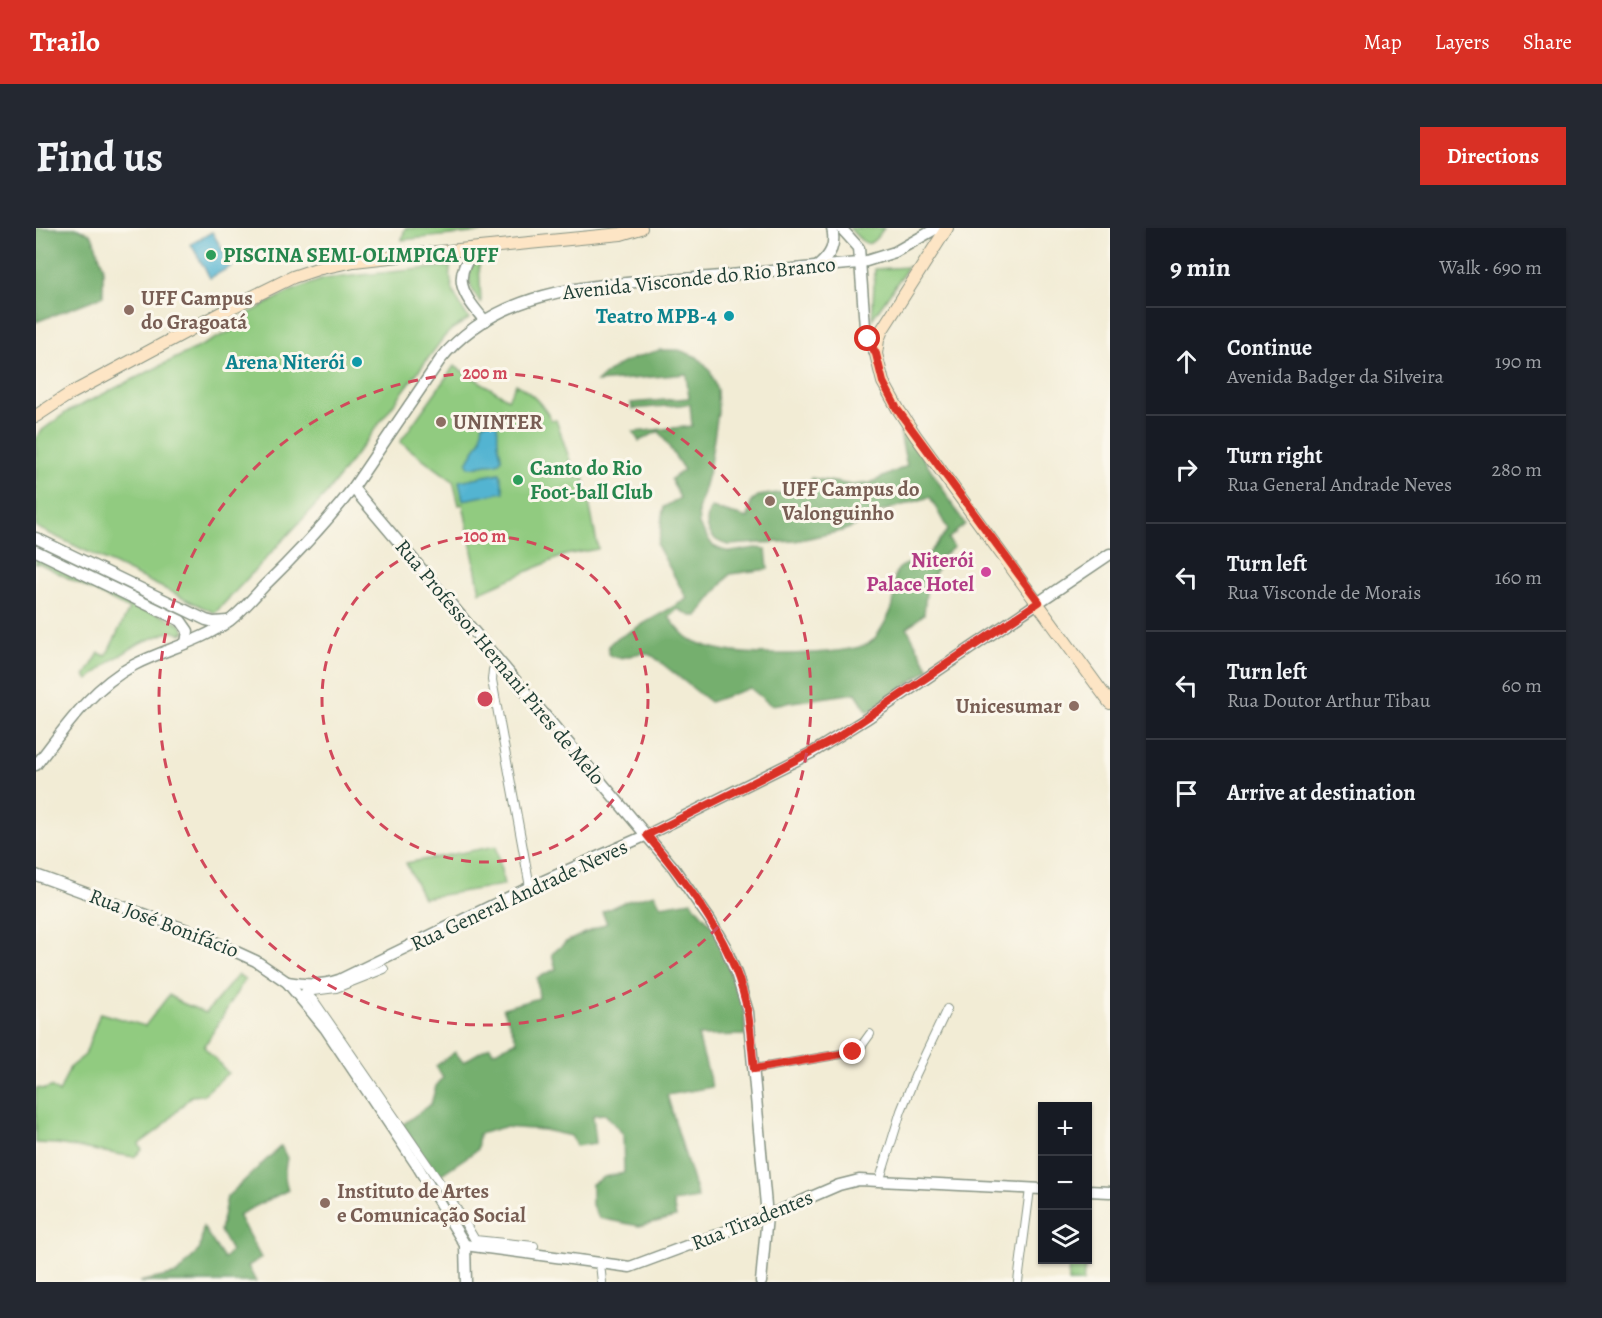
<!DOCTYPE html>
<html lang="en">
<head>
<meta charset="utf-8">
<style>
  body { margin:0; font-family:Alegreya,serif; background:#242831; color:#f1f3f6 }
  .controls { position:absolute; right:18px; bottom:18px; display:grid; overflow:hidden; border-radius:0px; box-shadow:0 2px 4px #0004 }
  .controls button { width:54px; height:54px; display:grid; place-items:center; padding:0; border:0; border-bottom:2px solid #363941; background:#171b24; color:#f1f3f6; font:30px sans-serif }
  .stop { position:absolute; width:18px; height:18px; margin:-14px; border:4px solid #d93025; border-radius:50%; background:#fff }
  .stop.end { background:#d93025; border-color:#fff; box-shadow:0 2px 6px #0008 }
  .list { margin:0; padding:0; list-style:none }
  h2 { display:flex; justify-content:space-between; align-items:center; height:78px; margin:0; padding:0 24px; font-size:26px }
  h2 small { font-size:20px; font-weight:400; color:#9ea1a6 }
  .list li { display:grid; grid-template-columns:39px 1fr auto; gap:18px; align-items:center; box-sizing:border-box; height:108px; padding:0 24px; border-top:2px solid #363941 }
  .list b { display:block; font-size:22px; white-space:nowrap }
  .list p { margin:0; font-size:20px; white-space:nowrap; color:#9ea1a6 }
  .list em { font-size:20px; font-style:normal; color:#9ea1a6 }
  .icon { flex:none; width:33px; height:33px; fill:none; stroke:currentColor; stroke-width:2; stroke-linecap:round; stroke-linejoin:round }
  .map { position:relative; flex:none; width:1074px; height:1054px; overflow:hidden; border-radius:0px }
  header { display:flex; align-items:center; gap:36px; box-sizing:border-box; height:84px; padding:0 30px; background:#d93025; color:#fff }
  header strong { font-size:28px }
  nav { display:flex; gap:33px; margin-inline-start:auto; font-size:21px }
  .intro { display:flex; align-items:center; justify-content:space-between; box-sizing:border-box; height:144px; padding:0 36px }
  h1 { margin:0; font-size:42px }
  .button { padding:15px 27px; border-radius:0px; background:#d93025; color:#fff; font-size:21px; font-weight:700 }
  main { display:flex; gap:36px; padding:0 36px }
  aside { flex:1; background:#171b24; border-radius:0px; box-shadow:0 2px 4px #0004 }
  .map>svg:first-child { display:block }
  .green { fill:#91cb80; stroke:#58845a; stroke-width:1.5 }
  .forest { fill:#74af6e; stroke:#4a7651; stroke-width:1.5 }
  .water { fill:#52b4d1; stroke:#387882; stroke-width:1.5 }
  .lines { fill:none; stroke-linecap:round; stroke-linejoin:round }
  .minor-casing { stroke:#889484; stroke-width:10 }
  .tertiary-casing { stroke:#889484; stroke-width:13 }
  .secondary-casing { stroke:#889484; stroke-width:14 }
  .minor { stroke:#fff; stroke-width:8 }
  .tertiary { stroke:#fff; stroke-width:10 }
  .secondary { stroke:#fde5c5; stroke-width:12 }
  .route { stroke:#d93025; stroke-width:8 }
  .ring { fill:none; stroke:#d1495b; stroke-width:3; stroke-dasharray:10 8 }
  .leisure-dot { fill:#2e9e5b; stroke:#fbf7ec; stroke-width:2 }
  .education-dot { fill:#8d6e63; stroke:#fbf7ec; stroke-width:2 }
  .culture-dot { fill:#0f9aa8; stroke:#fbf7ec; stroke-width:2 }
  .hotel-dot { fill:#d1479c; stroke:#fbf7ec; stroke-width:2 }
  .labels { text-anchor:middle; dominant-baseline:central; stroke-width:6; stroke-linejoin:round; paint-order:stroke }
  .leisure-label { font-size:21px; font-weight:bold; fill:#27864d; stroke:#fbf7ec; text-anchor:start }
  .street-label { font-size:21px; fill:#1f3d34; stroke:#fbf7ec }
  .education-label { font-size:21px; font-weight:bold; fill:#785e54; stroke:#fbf7ec; text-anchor:start }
  .culture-label { font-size:21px; font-weight:bold; fill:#0d838f; stroke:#fbf7ec; text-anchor:end }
  .hotel-label { font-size:21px; font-weight:bold; fill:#b23c85; stroke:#fbf7ec; text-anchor:end }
  .centre { fill:#d1495b; stroke:#fbf7ec; stroke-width:3 }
  .ring-label { font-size:18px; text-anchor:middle; font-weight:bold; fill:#d1495b; stroke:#fbf7ec; stroke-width:6; stroke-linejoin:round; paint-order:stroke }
</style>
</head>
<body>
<header>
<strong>Trailo</strong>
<nav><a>Map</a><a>Layers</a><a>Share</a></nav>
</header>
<div class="intro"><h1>Find us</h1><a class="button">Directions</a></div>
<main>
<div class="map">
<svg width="1074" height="1054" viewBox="0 0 1074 1054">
  <rect width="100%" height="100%" fill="#fbf7ec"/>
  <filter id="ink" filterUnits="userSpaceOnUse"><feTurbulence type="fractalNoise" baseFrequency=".0167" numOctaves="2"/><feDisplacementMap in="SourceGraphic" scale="12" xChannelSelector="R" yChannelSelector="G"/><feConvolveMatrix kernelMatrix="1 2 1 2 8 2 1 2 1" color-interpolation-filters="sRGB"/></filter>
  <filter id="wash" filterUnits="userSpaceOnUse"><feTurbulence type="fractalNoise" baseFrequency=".008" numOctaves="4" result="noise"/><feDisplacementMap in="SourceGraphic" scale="24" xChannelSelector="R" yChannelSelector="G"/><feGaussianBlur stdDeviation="1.35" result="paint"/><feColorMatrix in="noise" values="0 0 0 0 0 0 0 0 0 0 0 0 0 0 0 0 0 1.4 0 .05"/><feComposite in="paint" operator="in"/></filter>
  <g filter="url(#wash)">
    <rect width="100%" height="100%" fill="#f2ecd5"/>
    <!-- green -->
    <g class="green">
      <path d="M369,0h116l-119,12z"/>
      <path d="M813,0h35c-16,23 -17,18 -35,0z"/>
      <path d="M443,34l2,41c-10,-13 -15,-22 -9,-38z"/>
      <path d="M414,38c-1,22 7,35 19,53l-17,10 -8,8 -117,156 -112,120 -179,-86v-89l5,-7 26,-19 172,-85 5,-11 45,-24 34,-13z"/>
      <path d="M872,39l-36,52 3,-50z"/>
      <path d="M418,138l54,33 8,-15c16,10 26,19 35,36h5l20,58 8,-2 14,73 -33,6 -85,37 -17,-88 -4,1 -6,-24 -53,-39z"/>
      <path d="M0,328l146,69 3,7 -4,2 -10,-3 -31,12 -29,18 -23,19 -3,-4 14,-23 7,3 23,-47 -90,-46 -3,1z"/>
      <path d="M460,618l8,39 -81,13 -17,-35z"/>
      <path d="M202,747l7,4 -41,68 24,26 -25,22 -12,1 -30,32 -22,16 3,6 -8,7 -77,-13 -21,-1v-55l9,1 6,-2 8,6 11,-26 15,-12 15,-42 45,13 24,-31 13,8 24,10z"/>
      <path d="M1033,1037l16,1 -2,16h-15z"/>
    </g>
    <!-- forest -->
    <g class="forest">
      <path d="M0,0h42l14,7 11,31v30l-67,26z"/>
      <path d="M624,122h19l18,7 13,14 7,19 1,22 -9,58 -11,40 1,15 14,21 9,4 9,2 24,-4 11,1 2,20 -38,5 -33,42h-6l-13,-7 -9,8c6,8 14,19 22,23 11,5 24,9 36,11 23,5 129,5 145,-10 6,-5 19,-28 21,-36 4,-28 -7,-40 30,-44l25,-31 -18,-33 -54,16 -21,13 -13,5 -47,10 -66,4c-20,-4 -27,-19 -18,-37l37,10 3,-16 7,-6 53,-8v-10l41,7 18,-2 37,-17 -7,-33 11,5 54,86 -17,15 6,8 -14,11v4l-3,2 2,3 -3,3 -1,4 -8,7 -3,33 -17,14 22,41 -61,43 -12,-19 -85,12 -21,-17 -40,14 -56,-45c-1,-1 -9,-4 -10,-4 -13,0 -23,10 -36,1l1,-9 4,-4 74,-42 -30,-54c7,-15 2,-22 7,-38l16,-9 -9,-19 13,-9 -25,-39 -20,10 -6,-9 59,-6 -2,-22 -58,5 -1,-6 58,-5 -3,-24 -89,8c20,-20 36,-24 63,-32z"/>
      <path d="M618,666l7,12 30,-5 34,40 19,39 1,55 -47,1 14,51 -45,8 31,103 -25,4 3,15 -37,9 -40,-8 -7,-13v-21l12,-7 20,-4 -1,-39 -18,-20 -12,1 3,28 -20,3 -5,-10 -27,-6 -40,-3 -25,7 -2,16 -40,27 -35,-52 29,-21 5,-18 7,-8 -7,-12 19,-14 8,10 27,-16 3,6 24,-11 -14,-33 36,-10 -2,-20 19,-9 -4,-15 14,-12 41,-19 -5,-11 22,-10z"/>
      <path d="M245,918l6,12c-3,12 -3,20 1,32l-50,25 23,43 -13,8 8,16h-117l38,-8 23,-25 3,-22 21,32 7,-8 -11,-20 7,-34z"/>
    </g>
    <!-- water -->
    <g class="water">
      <path d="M176,4l20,34 -22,12 -19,-34z"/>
      <path d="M455,192l5,2c3,6 1,11 2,19 1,14 11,23 -10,23 -7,0 -11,4 -19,3l-2,-4 14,-24 2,-16z"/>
      <path d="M464,245l4,19 -41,8 -4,-19z"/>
    </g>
  </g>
  <g filter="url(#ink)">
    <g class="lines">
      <!-- minor casing -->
      <g class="minor-casing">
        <g id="minor">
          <path d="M463,433l-6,9 -1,10 38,207"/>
          <path d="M348,741l-48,19 -31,4 10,10 134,194 26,44 59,6"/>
          <path d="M718,841l99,-17 7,-4 10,-14"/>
          <path d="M844,951l21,-68 15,-37 31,-65"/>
          <path d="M564,1036l2,18"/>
          <path d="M982,1054l12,-93"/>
        </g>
      </g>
      <!-- tertiary casing -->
      <g class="tertiary-casing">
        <g id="tertiary">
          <path d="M805,0l18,20 6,79 5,17 6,10"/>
          <path d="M442,20c-29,28 -15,47 7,73"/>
          <path d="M782,38c13,-11 18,-21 14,-38"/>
          <path d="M317,260l320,379 37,53 15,26 12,30 11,36 19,204 -6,66"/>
          <path d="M0,310l170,82 8,2 13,-1"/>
          <path d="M0,323l145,70 7,10 -2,12"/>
          <path d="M0,537c29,-37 55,-77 98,-100 31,-16 66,-23 95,-44 13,-10 24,-23 35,-35 32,-31 62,-63 89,-98l87,-128c65,-81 176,-75 270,-83 50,-5 100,-10 150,-14l35,-11 42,-24"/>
          <path d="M0,647l157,57 63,29 31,21 38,46 93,139 47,78 1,37"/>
          <path d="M251,754c19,3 34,4 52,-2l191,-93 117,-52 166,-83 53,-33 244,-165"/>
          <path d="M1052,963l22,1"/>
          <path d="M429,1017l165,22 137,-51 72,-31 20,-5 183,9"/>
        </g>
      </g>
      <!-- secondary casing -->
      <g class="secondary-casing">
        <g id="secondary">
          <path d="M911,0l-65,102 -4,10 -2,14 7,28 15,27 17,26 195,268"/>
          <path d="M0,188l32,-21 166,-89 59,-29 24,-8 37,-8 54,-6 213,-21 20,-6"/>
        </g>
      </g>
      <!-- minor -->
      <use href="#minor" class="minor"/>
      <!-- tertiary -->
      <use href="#tertiary" class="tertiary"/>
      <!-- secondary -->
      <use href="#secondary" class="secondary"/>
    </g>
  </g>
  <g class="lines" filter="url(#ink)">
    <!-- route -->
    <path class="route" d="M817,824l-99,17c-2,-18 -3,-37 -6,-55 -12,-69 -58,-127 -101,-179l113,-56 75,-40 204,-137 -142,-193 -14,-27 -7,-28 -8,-15"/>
  </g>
  <!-- distance rings -->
  <g class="ring">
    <circle cx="449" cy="471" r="163"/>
    <circle cx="449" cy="471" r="326"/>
  </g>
  <!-- markers -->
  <g class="leisure-dot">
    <circle cx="175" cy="27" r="6"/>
    <circle cx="482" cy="252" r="6"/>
  </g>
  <g class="education-dot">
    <circle cx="93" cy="82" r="6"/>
    <circle cx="405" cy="194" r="6"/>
    <circle cx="734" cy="273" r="6"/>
    <circle cx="1038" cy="478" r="6"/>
    <circle cx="289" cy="975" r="6"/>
  </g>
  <g class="culture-dot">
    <circle cx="693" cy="88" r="6"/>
    <circle cx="321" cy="134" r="6"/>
  </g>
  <circle class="hotel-dot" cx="950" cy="344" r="6"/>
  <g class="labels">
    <!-- leisure labels -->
    <g class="leisure-label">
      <text x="187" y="27">PISCINA SEMI-OLIMPICA UFF</text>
      <text x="494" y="240">Canto do Rio<tspan x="494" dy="24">Foot-ball Club</tspan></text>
    </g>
    <!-- street labels -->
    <g class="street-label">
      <text transform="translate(663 50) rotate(-6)">Avenida Visconde do Rio Branco</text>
      <text transform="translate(464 434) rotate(50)">Rua Professor Hernani Pires de Melo</text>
      <text transform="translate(483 667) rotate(-25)">Rua General Andrade Neves</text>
      <text transform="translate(128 695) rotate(21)">Rua José Bonifácio</text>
      <text transform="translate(716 992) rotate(-22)">Rua Tiradentes</text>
    </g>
    <!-- education labels -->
    <g class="education-label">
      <text x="105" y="70">UFF Campus<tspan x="105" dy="24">do Gragoatá</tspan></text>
      <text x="417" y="194">UNINTER</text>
      <text x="746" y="261">UFF Campus do<tspan x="746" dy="24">Valonguinho</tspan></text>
      <text x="1026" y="478" text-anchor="end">Unicesumar</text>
      <text x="301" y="963">Instituto de Artes<tspan x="301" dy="24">e Comunicação Social</tspan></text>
    </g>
    <!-- culture labels -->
    <g class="culture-label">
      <text x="681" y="88">Teatro MPB-4</text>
      <text x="309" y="134">Arena Niterói</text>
    </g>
    <!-- hotel labels -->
    <g class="hotel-label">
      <text x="938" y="332">Niterói<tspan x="938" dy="24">Palace Hotel</tspan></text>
    </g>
  </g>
  <circle cx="449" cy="471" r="9" class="centre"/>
  <g class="ring-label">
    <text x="449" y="151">200 m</text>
    <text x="449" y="314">100 m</text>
  </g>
</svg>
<div class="controls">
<button>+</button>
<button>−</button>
<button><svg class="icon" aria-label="layers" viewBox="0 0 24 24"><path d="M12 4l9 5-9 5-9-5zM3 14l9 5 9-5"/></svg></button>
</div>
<div class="stop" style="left:832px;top:111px"></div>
<div class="stop end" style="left:817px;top:824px"></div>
</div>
<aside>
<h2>9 min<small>Walk · 690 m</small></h2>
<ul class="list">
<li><svg class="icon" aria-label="ahead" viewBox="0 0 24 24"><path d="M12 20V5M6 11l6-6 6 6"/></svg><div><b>Continue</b><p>Avenida Badger da Silveira</p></div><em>190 m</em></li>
<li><svg class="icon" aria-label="right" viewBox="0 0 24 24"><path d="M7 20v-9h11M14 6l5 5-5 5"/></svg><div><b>Turn right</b><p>Rua General Andrade Neves</p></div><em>280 m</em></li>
<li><svg class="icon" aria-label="left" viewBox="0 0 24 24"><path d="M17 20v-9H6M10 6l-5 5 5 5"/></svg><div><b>Turn left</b><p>Rua Visconde de Morais</p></div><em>160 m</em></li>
<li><svg class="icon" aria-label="left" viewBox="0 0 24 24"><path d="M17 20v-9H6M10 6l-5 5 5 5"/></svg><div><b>Turn left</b><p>Rua Doutor Arthur Tibau</p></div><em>60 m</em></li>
<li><svg class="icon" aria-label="arrive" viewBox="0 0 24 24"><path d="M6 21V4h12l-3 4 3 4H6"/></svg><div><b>Arrive at destination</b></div></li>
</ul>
</aside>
</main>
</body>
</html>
